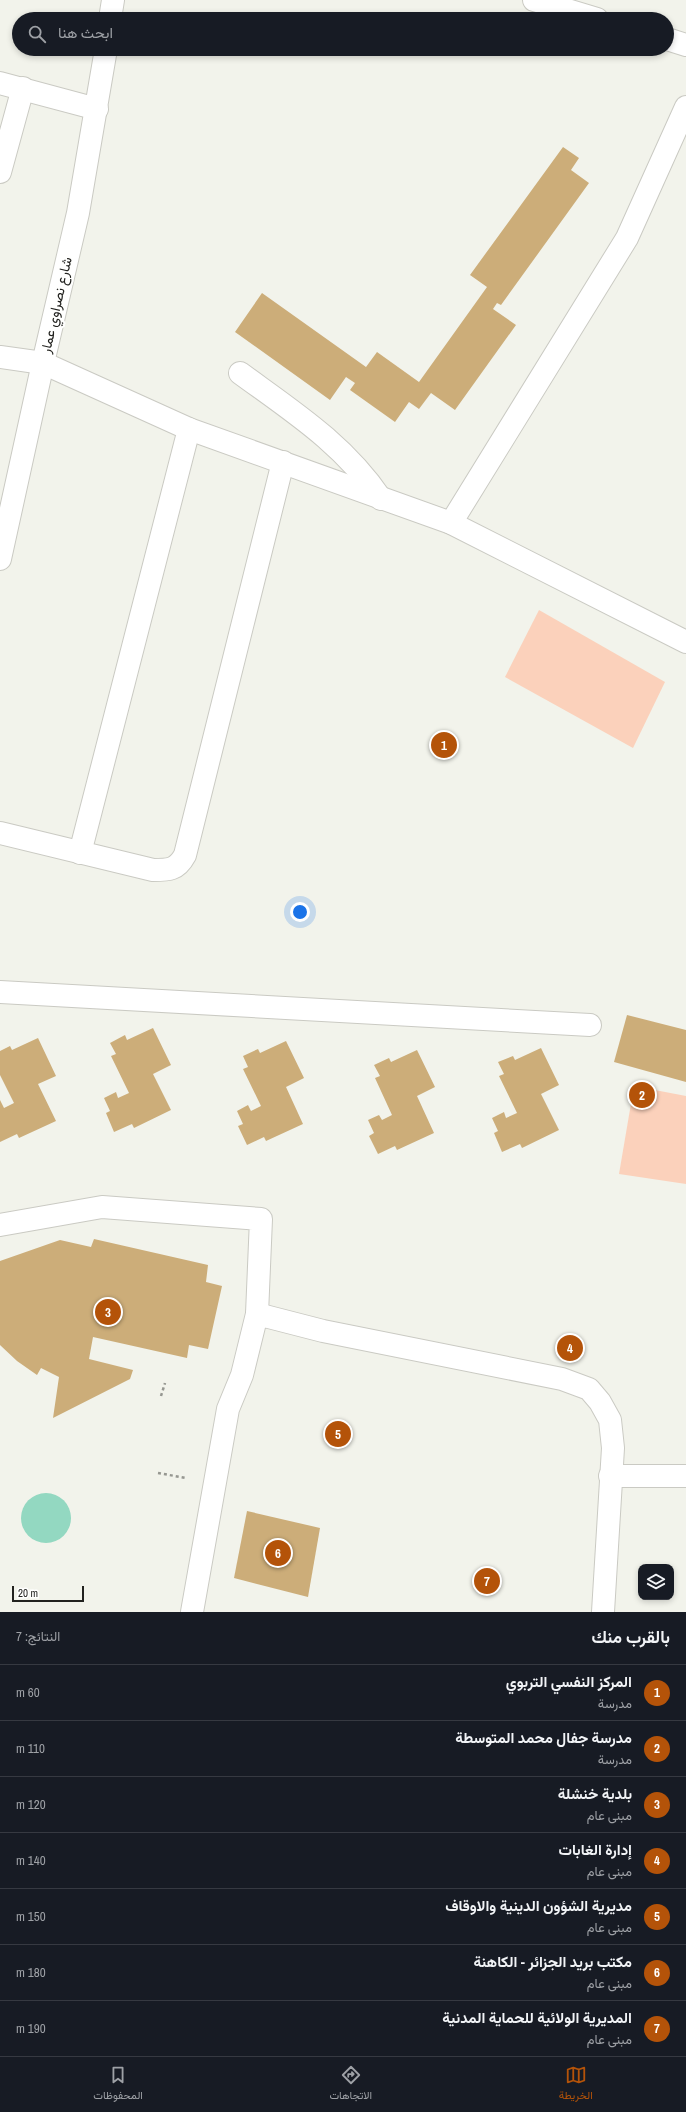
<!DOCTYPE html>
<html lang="ar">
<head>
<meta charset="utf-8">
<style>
  body { margin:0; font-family:"Archivo Narrow",Vazirmatn,sans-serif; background:#20242c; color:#f1f3f6; direction:rtl }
  .controls { position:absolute; right:12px; bottom:12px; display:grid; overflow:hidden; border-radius:8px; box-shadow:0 2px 6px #0003 }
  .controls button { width:36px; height:36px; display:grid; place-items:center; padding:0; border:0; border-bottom:1px solid #363941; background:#171b24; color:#f1f3f6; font:20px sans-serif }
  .scale { position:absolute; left:12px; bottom:10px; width:72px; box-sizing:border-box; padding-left:4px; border:2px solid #22221f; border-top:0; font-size:11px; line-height:14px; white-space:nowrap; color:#22221f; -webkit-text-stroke:3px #fffffe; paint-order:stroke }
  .you { position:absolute; left:300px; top:912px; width:14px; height:14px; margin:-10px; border:3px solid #fff; border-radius:50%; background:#1a73e8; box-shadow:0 0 0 6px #1a73e833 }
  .badge { display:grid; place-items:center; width:26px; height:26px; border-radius:50%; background:#b45309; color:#fff; font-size:13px; font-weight:700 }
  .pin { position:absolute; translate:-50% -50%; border:2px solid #fff; box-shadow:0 1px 4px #0006 }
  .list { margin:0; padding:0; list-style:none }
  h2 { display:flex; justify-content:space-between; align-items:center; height:52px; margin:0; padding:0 16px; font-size:17px }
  h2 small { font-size:13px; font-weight:400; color:#9ea1a6 }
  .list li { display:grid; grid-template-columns:26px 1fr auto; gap:12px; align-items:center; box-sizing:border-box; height:56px; padding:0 16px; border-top:1px solid #363941 }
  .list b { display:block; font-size:15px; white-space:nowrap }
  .list p { margin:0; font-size:13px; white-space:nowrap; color:#9ea1a6 }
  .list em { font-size:13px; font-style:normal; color:#9ea1a6 }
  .icon { flex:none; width:22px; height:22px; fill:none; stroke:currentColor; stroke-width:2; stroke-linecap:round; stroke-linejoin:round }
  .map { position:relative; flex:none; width:686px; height:1612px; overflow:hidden; direction:ltr }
  .search { position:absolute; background:#171b24; box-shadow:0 2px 6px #0003; left:12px; right:12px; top:12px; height:44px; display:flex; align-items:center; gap:10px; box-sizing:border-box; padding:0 14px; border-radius:22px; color:#9ea1a6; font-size:15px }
  .sheet { height:444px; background:#171b24 }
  nav { display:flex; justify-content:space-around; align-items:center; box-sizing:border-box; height:56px; border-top:1px solid #363941; background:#171b24; font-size:11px; color:#9ea1a6 }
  nav a { display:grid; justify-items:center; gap:2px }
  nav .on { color:#b45309 }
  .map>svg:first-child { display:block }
  .green { fill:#fbd1bb }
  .water { fill:#93d8c1 }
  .building { fill:#ccad79 }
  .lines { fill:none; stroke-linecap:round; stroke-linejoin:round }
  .minor-casing { stroke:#cacac3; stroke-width:24 }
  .major-casing { stroke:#cacac3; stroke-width:24 }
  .path { stroke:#969791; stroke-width:2.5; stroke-dasharray:3 3; stroke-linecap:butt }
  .minor { stroke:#fff; stroke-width:22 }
  .major { stroke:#fff; stroke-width:22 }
  .labels { text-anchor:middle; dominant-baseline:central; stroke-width:4; stroke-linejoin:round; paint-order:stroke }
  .street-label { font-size:14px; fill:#22221f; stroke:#fffffe }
</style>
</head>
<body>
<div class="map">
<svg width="686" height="1612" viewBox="0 0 686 1612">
  <rect width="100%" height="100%" fill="#f2f3eb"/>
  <!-- green -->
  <g class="green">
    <path d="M539,610l126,72 -32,66 -128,-71z"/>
    <path d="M634,1086l52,10v88l-67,-10z"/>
  </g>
  <!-- water -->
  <circle class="water" cx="46" cy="1518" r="25"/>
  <!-- building -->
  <g class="building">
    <path d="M563,147l16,11 -8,12 18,13 -88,122 -4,-2 -4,6 23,16 -61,85 -24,-17 -12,16 -10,-7 -14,20 -45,-32 5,-7 -9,-6 -16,23 -95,-68 27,-39 104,74 11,-15 42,30 68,-95 -17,-12z"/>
    <path d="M627,1015l59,15v52l-72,-20z"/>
    <path d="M153,1028l18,37 -18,9 18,36 -37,18 -2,-4 -18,8 -8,-19 4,-2 -6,-13 12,-6 2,6 11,-5 -18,-37 5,-2 -6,-11 15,-8 2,5z"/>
    <path d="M38,1038l18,38 -18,8 18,37 -37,17 -2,-4 -17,8v-42l4,8 10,-5 -14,-28v-24l10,-5 2,4z"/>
    <path d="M286,1041l18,37 -18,9 17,37 -37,17 -2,-4 -17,8 -9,-19 5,-2 -6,-13 11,-6 3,6 10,-5 -18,-37 5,-2 -5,-11 15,-7 2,4z"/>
    <path d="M541,1048l18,37 -18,9 18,36 -37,18 -2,-4 -18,8 -8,-19 4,-2 -6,-13 12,-6 2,6 11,-5 -18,-37 5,-2 -6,-12 15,-6 2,4z"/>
    <path d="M417,1050l18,37 -18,9 17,37 -37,17 -2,-4 -17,8 -9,-18 5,-3 -6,-13 11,-5 3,5 10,-5 -17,-37 5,-2 -6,-11 15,-7 2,4z"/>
    <path d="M94,1239l114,26 -2,17 16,4 -14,63 -19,-4 -2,13 -94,-21 -4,22 44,11 -3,9 -77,39 6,-41 -18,-9 -4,7 -20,-14 -17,-16v-84l60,-21 31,7z"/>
    <path d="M247,1511l73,17 -12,69 -74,-19z"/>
  </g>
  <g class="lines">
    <!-- minor casing -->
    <g class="minor-casing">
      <g id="minor">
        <path d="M0,83l97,26"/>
        <path d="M0,172l23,-84"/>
        <path d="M0,357l43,6 146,66 262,94 235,119"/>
        <path d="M240,373c52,38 104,71 141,126"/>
        <path d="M451,523l176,-285 59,-131"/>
        <path d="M0,833l153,37c16,0 24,0 32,-15l98,-393"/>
        <path d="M80,853l109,-424"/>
        <path d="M0,992l590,33"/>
        <path d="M0,1225l102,-18 159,12 -4,95"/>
        <path d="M610,1476h76"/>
        <path d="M192,1612l36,-203 14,-34 15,-61 66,17 239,48 27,10 11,13 10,18 3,28 -10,164"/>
      </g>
    </g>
    <!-- major casing -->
    <g class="major-casing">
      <g id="major">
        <path d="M534,0l63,19"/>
        <path d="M110,19l3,-19"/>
        <path d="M667,39l19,6"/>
        <path d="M0,559l43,-196 35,-150 28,-164"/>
      </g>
    </g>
    <!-- path -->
    <g class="path">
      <path d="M161,1396l4,-13"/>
      <path d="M158,1473l28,5"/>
    </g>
    <!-- minor -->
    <use href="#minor" class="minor"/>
    <!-- major -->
    <use href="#major" class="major"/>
  </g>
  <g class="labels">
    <!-- street labels -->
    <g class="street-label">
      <text transform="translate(56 305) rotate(-77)">شارع نصراوي عمار</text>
    </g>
  </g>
</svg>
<div class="controls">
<button><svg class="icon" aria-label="layers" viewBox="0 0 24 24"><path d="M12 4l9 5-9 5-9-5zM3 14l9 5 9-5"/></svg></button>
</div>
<div class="scale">20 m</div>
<div class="you"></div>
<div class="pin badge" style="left:444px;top:745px">1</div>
<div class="pin badge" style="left:642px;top:1095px">2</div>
<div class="pin badge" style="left:108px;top:1312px">3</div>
<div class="pin badge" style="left:570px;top:1348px">4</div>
<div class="pin badge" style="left:338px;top:1434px">5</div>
<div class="pin badge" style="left:278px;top:1553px">6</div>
<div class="pin badge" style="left:487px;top:1581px">7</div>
<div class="search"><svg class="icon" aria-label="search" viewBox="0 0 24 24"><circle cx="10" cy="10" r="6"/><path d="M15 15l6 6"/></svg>ابحث هنا</div>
</div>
<section class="sheet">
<h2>بالقرب منك<small>النتائج: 7</small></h2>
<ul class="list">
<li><span class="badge">1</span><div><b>المركز النفسي التربوي</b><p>مدرسة</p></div><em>60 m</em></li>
<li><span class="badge">2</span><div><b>مدرسة جفال محمد المتوسطة</b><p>مدرسة</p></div><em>110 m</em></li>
<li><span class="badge">3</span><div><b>بلدية خنشلة</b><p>مبنى عام</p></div><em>120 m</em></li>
<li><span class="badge">4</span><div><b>إدارة الغابات</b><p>مبنى عام</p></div><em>140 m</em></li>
<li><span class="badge">5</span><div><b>مديرية الشؤون الدينية والاوقاف</b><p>مبنى عام</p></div><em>150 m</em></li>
<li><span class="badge">6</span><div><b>مكتب بريد الجزائر - الكاهنة</b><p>مبنى عام</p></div><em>180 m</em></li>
<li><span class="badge">7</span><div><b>المديرية الولائية للحماية المدنية</b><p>مبنى عام</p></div><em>190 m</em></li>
</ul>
</section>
<nav>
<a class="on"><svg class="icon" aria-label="map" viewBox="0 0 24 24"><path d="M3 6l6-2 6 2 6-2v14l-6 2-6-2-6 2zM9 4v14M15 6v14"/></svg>الخريطة</a>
<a><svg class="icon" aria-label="directions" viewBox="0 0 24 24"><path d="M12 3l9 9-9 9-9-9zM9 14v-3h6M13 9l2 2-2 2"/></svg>الاتجاهات</a>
<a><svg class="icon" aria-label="saved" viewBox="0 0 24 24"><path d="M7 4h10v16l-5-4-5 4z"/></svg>المحفوظات</a>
</nav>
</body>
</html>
